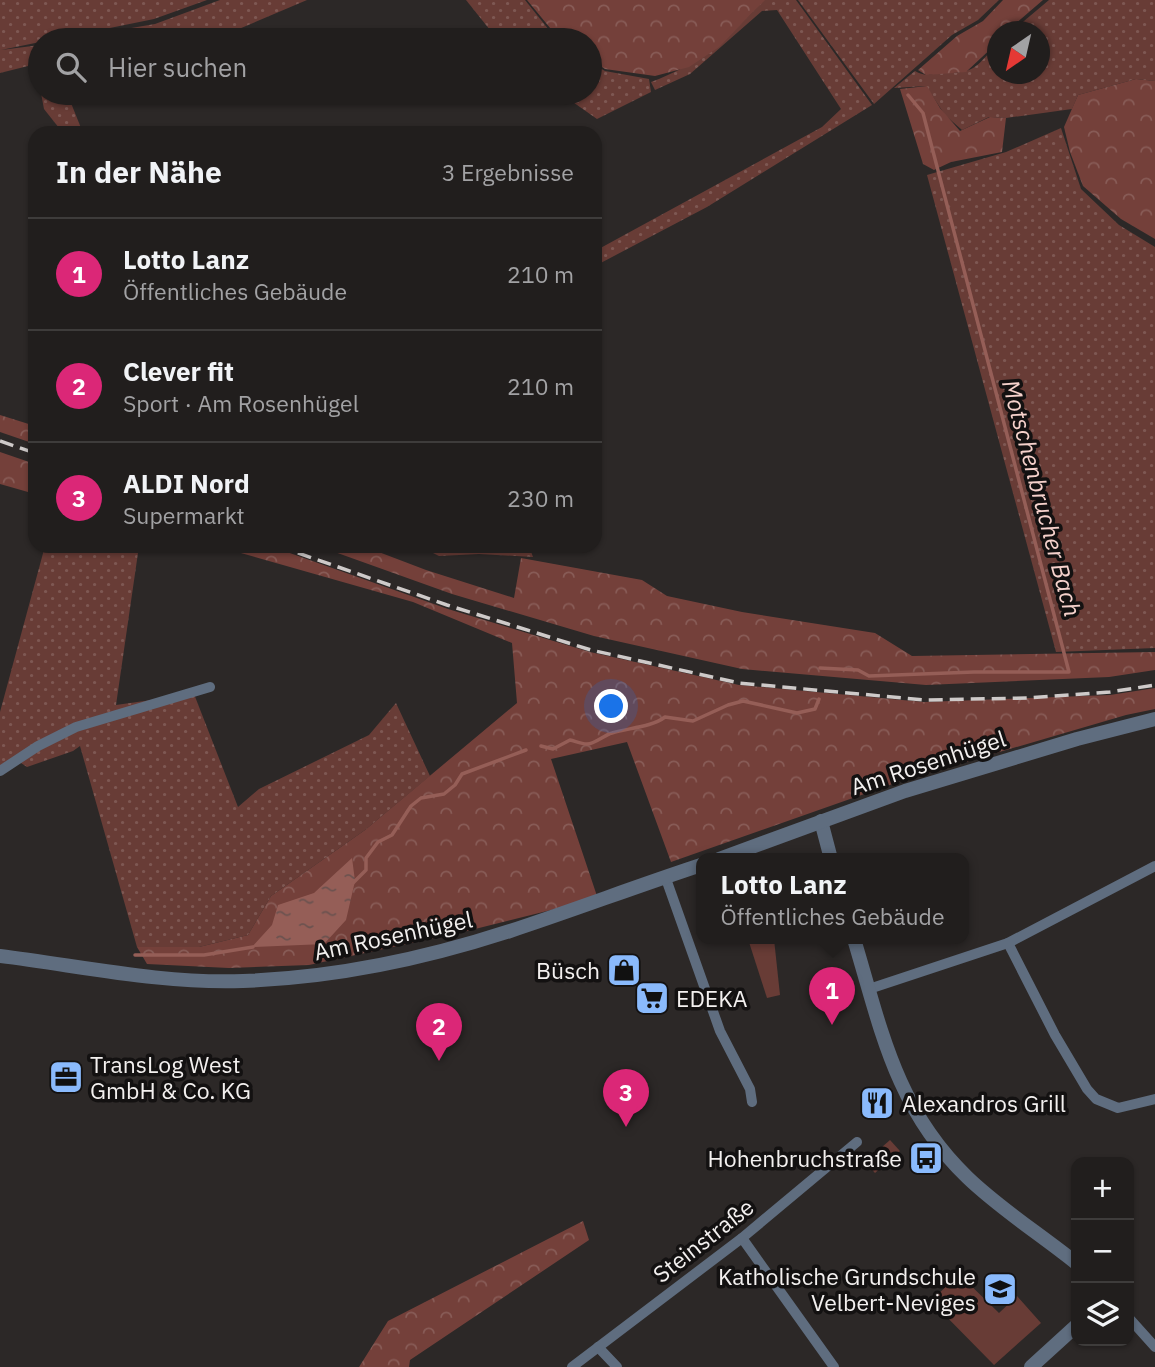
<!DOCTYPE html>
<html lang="de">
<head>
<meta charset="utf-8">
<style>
  body { margin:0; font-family:"IBM Plex Sans",sans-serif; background:#2d2b2a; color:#f1f3f6 }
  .controls { position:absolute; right:21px; bottom:21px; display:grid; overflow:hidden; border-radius:14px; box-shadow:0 2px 5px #0004 }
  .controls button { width:63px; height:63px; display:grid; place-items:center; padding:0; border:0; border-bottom:2px solid #3e3c3b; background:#211e1d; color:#f1f3f6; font:35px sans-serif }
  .compass { position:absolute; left:987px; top:21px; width:63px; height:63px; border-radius:50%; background:#211e1d; box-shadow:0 2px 5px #0004; rotate:214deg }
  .you { position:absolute; left:612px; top:707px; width:24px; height:24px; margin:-18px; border:5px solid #fff; border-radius:50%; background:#1a73e8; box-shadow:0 0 0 10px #1a73e833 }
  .badge { display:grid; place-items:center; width:46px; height:46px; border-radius:50%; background:#db2777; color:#fff; font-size:23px; font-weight:700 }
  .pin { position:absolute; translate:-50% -58px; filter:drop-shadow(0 2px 4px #0008) }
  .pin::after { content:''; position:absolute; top:37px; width:24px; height:21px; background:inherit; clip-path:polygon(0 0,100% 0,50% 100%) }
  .popup { position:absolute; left:696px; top:853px; width:273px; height:91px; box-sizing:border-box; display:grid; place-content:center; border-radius:14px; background:#211e1d; filter:drop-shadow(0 2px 5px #0005); font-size:23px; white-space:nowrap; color:#a2a2a4 }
  .popup b { font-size:26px; color:#f1f3f6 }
  .popup::after { content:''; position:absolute; left:50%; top:100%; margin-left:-14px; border:14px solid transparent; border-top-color:#211e1d }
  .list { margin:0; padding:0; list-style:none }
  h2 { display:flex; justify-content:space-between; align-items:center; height:91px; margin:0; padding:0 28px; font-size:30px }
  h2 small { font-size:23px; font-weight:400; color:#a2a2a4 }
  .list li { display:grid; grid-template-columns:46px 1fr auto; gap:21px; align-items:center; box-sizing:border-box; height:112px; padding:0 28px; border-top:2px solid #3e3c3b }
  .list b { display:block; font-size:26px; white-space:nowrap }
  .list p { margin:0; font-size:23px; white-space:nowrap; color:#a2a2a4 }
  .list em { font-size:23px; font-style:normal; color:#a2a2a4 }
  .icon { flex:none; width:38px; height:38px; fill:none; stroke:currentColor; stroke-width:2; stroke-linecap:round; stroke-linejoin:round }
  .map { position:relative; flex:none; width:1155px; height:1367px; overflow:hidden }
  .search { position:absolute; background:#211e1d; box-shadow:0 2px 5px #0004; left:28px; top:28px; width:574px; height:77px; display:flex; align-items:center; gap:18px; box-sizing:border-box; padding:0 24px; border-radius:38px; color:#a2a2a4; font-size:26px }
  .panel { position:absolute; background:#211e1d; box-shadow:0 2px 5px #0004; left:28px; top:126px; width:574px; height:427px; border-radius:21px }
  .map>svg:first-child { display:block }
  .grass { fill:url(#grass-dots) }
  .forest { fill:url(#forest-crowns) }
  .park { fill:#683c36 }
  .water { fill:url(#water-ripples) }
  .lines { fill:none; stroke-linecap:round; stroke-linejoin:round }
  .stream { stroke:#955e57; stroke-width:3.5 }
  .minor { stroke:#5f6d7f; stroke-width:10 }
  .tertiary { stroke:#5f6d7f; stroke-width:14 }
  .rail { stroke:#cecac9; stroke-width:3.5; stroke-dasharray:14 7; stroke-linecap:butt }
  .labels { text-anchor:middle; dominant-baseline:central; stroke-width:7; stroke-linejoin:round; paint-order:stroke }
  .street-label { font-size:23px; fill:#f3f0ef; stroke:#131111 }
  .poi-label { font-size:23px; fill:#f3f0ef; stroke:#131111; text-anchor:end }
  .water-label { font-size:24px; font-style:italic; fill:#f6d2cc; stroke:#131111 }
</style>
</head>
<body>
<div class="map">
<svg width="1155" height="1367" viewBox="0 0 1155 1367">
  <defs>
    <pattern id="grass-dots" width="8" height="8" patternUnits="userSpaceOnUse" patternTransform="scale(1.75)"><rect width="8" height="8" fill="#683c36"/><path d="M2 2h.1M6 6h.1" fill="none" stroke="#7e5853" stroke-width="1.8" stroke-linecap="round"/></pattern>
    <pattern id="forest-crowns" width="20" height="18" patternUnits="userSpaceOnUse" patternTransform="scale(1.75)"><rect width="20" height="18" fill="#74403a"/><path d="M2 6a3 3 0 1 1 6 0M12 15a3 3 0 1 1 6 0" fill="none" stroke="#885c57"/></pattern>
    <pattern id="water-ripples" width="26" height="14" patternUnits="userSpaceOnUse" patternTransform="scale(1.75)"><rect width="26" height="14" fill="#955e57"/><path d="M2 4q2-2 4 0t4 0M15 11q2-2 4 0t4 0" fill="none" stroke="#6b524f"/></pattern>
  </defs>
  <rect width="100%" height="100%" fill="#2c2827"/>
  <!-- grass -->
  <g class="grass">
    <path d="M0,0h207l-53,19 -103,21h-11v2l-39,8 39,-5v45l-4,-19 -8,-5 -28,7z"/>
    <path d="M220,0h87l-94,40h-153l95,-16z"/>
    <path d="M466,0h59l32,40h-59z"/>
    <path d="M764,0h32l76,105 -165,102 -112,59v-15l227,-124 19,-18 -64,-99 -15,1 -72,63 -35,16 -4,-8c47,-17 80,-45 113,-82z"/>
    <path d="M798,0h201l-21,20 -26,15 -78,69z"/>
    <path d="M1049,0h106v81l-19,-2 -58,16 -6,14 -66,9 -17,-1 -27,13 -17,-15 -19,-29 -32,2 21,-17c10,6 15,3 26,2 35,0 32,-4 56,-28l1,29h42v-42l-28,-1z"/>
    <path d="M590,62l15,9 44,8 2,13 -54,27 -37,-26h30z"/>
    <path d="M41,93h26l16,40h-20l-19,-24z"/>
    <path d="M1061,128l20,61 38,36 36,22v401l-99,4 -129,-477 79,-23z"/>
    <path d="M45,546h94l-23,159 78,-11 44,113 21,-18 110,-54 27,-32 34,73 -65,54 -94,66 -23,39 -49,12h-62l-57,-201 -7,5 -46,16 -6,-4 -21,4v-55z"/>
    <path d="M419,546h110l4,11 -54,-3 -40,2z"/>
  </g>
  <!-- forest -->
  <g class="forest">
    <path d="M527,0h238l-46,47 -30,20 -34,9 -50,-7 -15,-10v-19h-30z"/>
    <path d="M1003,0h40l-36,31 -9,1 -1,11 -31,29 -40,3 -8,-5 39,-34 26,-15z"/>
    <path d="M1136,79l19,2v158l-34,-20 -38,-33 -13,-34 -6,-25 14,-32z"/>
    <path d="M927,86l13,22 20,23 30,-14 16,1 -4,34 -51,10 -17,8 -11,-6 -23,-75z"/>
    <path d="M0,415l35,11v18l-35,-12z"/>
    <path d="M0,452l35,12v30l-35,-10z"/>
    <path d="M216,546h54l178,63 142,43 149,33 185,17 186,-7 45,-7v21l-29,6 -222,65 -233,82 -44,-120 -76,17 46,137 -22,8 -108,27 -158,34 -80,3 -82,-4 -10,-17h62l49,-12 23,-39 94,-66 152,-127 -5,-60 -99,-41z"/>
    <path d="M318,546h45l63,24 88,28 7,-40 121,22 25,16 75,16 133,21 37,23 243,-4v18l-46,7 -183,8 -184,-16 -148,-33 -142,-42z"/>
    <path d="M583,1221l6,19 -179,120 -1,7h-50l29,-46z"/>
  </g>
  <!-- park -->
  <g class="park">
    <path d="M748,939h26l6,56 -13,3z"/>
    <path d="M890,1140l10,11 -25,22 -10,-11z"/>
    <path d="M959,1274l40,39 18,-17 24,27 -47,42 -63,-64z"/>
  </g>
  <!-- water -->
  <path class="water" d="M352,858l3,23 -9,39 -22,24 -72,3 20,-22 6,-20 36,-12z"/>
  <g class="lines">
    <!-- stream -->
    <g class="stream">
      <path d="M820,668l38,2 11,6 105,-4h95l-146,-559 -15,-18"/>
      <path d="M541,746l12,3 17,-9c5,1 11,4 17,4 8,0 17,-9 25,-11 16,-5 40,-6 53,-16l28,4 35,-16 15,-4 54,12 18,-4 4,-10"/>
      <path d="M353,883l13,-13v-12l12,-16 14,-7 19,-29 10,-8 23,-4 11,-9 7,-11 64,-24"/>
      <path d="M135,955h69l49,-8"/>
    </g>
    <!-- minor -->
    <g class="minor">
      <path d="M0,771l38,-25 38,-19 134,-40"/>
      <path d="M665,876l55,155 30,58 2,13"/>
      <path d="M1008,943l47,92 32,54 9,10 22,9 37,-9"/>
      <path d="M869,989l139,-46 147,-77"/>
      <path d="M742,1238l92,129"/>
      <path d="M1129,1318l26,29"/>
      <path d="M598,1347l19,20"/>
      <path d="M572,1367l170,-129 115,-96"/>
    </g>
    <!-- tertiary -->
    <g class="tertiary">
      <path d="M821,821l10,38"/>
      <path d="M719,859l186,-68 172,-52 78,-20"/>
      <path d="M854,939c27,90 42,170 113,238 33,32 73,57 109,86"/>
      <path d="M0,956c81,10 162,28 243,25 91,-3 181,-22 267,-50 64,-21 127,-45 191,-66"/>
      <path d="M1031,1367l45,-41"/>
    </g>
    <!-- rail -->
    <g class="rail">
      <path d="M0,441l35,12"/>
      <path d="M278,546l169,59 144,45 148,33 186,17 102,-2 83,-6 45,-7"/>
    </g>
  </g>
  <!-- icons -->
  <defs>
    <g id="shop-square" transform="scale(1.75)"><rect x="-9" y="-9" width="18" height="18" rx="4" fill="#8abafc" stroke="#131111"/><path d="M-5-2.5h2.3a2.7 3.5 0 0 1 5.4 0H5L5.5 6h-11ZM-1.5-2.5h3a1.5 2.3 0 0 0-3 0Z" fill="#111"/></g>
    <g id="supermarket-square" transform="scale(1.75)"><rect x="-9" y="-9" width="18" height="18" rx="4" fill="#8abafc" stroke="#131111"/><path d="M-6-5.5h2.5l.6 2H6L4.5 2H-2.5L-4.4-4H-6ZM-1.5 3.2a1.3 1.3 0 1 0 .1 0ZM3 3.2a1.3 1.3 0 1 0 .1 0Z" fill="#111"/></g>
    <g id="office-square" transform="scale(1.75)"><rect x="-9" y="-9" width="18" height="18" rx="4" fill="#8abafc" stroke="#131111"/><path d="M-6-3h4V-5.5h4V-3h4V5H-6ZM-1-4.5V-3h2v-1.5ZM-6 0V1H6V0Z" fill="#111"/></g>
    <g id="restaurant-square" transform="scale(1.75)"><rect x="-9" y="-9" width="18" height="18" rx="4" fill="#8abafc" stroke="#131111"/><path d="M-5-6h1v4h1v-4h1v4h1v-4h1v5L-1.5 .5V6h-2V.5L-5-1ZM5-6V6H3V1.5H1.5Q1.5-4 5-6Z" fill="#111"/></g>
    <g id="bus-square" transform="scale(1.75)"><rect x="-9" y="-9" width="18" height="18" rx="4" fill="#8abafc" stroke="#131111"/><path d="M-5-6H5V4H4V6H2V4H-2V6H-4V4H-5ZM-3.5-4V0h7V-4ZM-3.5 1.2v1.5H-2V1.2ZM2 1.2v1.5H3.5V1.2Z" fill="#111"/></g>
    <g id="school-square" transform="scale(1.75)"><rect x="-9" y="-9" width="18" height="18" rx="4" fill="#8abafc" stroke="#131111"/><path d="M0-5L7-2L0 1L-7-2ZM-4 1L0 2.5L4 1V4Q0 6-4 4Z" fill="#111"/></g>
  </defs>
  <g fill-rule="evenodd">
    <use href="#shop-square" x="624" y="970"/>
    <use href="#supermarket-square" x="652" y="998"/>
    <use href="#office-square" x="66" y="1077"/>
    <use href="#restaurant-square" x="877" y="1103"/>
    <use href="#bus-square" x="926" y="1158"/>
    <use href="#school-square" x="1000" y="1289"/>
  </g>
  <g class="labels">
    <!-- street labels -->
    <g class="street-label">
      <text transform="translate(928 762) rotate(-18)">Am Rosenhügel</text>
      <text transform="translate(393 935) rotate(-12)">Am Rosenhügel</text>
      <text transform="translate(703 1240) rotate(-38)">Steinstraße</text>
    </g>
    <!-- poi labels -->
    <g class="poi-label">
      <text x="600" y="970">Büsch</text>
      <text x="676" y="998" text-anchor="start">EDEKA</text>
      <text x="90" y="1064" text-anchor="start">TransLog West<tspan x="90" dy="26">GmbH &amp; Co. KG</tspan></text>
      <text x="902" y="1103" text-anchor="start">Alexandros Grill</text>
      <text x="902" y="1158">Hohenbruchstraße</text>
      <text x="976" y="1276">Katholische Grundschule<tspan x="976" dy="26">Velbert-Neviges</tspan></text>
    </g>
    <!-- water labels -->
    <g class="water-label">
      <text transform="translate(1042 498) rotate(75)">Motschenbrucher Bach</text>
    </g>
  </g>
</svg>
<div class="controls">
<button>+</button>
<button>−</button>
<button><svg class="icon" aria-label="layers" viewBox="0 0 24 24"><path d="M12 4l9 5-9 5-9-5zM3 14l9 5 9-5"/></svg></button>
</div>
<svg class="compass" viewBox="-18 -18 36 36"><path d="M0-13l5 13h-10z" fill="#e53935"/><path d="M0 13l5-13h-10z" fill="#a2a2a4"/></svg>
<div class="you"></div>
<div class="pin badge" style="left:832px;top:1025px">1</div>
<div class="popup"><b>Lotto Lanz</b>Öffentliches Gebäude</div>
<div class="pin badge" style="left:439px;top:1061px">2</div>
<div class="pin badge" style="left:626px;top:1127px">3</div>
<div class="search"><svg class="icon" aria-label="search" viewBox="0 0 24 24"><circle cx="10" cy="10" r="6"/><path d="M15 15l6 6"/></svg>Hier suchen</div>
<section class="panel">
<h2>In der Nähe<small>3 Ergebnisse</small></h2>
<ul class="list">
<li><span class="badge">1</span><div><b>Lotto Lanz</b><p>Öffentliches Gebäude</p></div><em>210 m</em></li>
<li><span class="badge">2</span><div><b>Clever fit</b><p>Sport · Am Rosenhügel</p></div><em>210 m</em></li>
<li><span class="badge">3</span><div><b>ALDI Nord</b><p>Supermarkt</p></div><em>230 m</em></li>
</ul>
</section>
</div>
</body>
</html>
